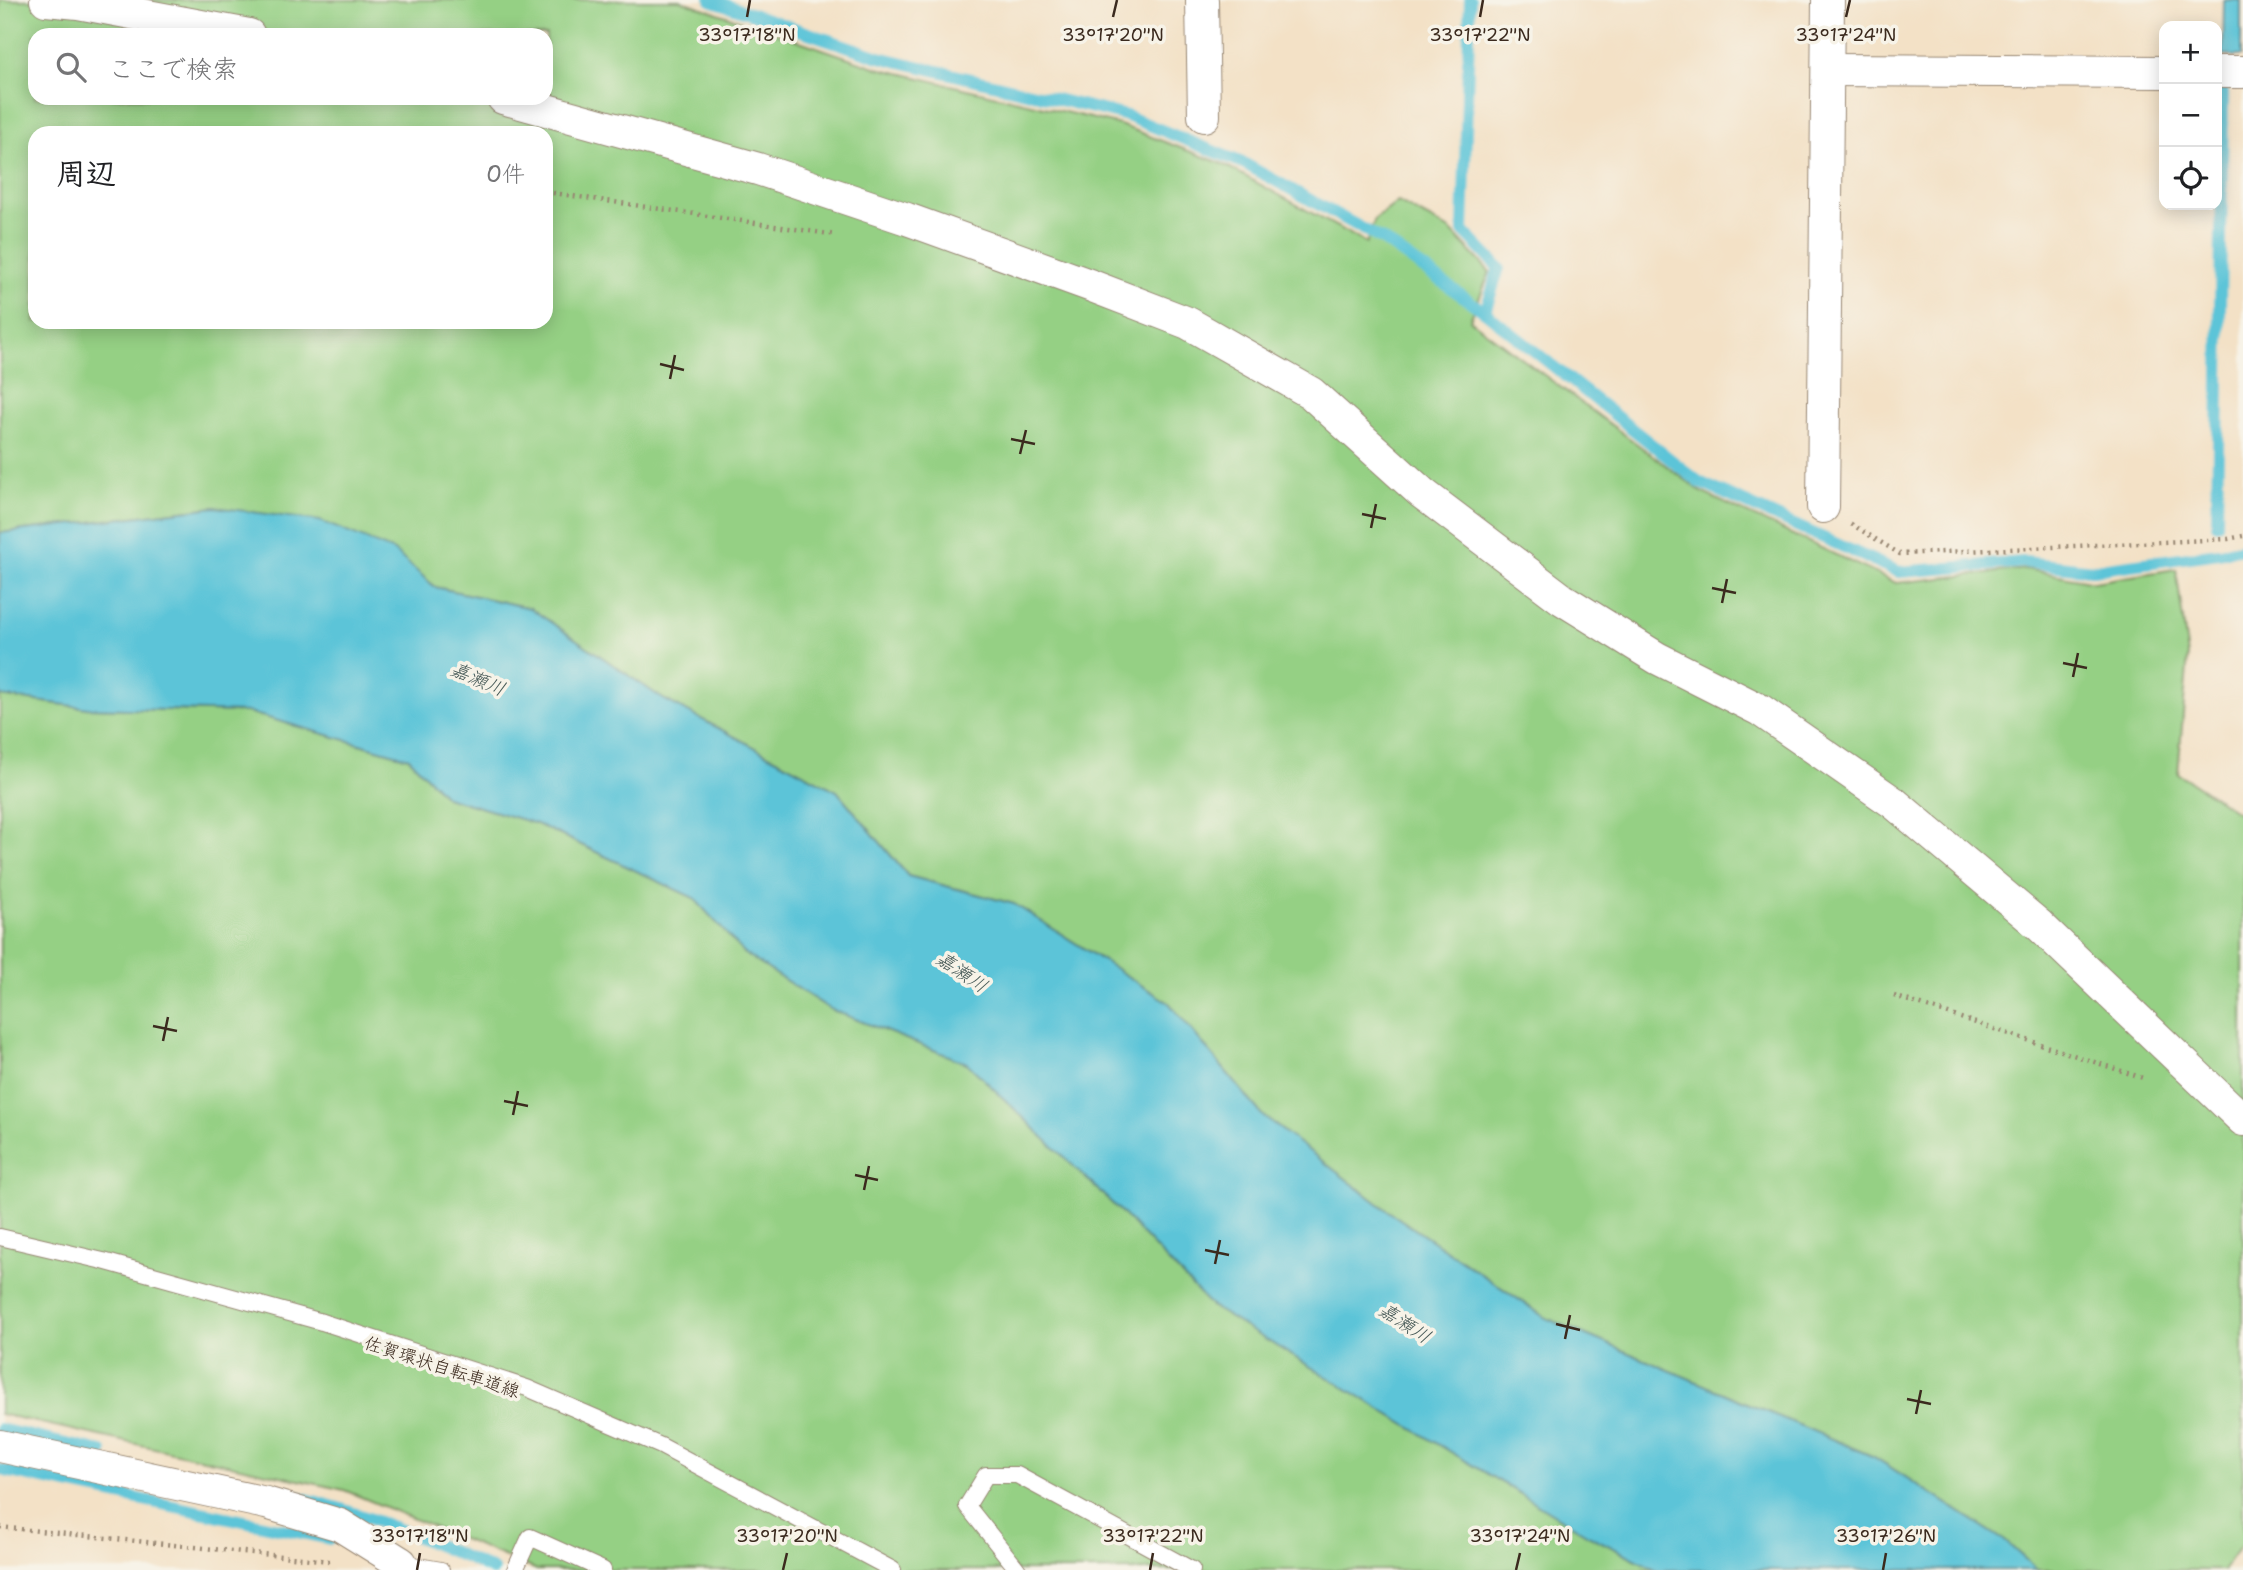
<!DOCTYPE html>
<html lang="ja">
<head>
<meta charset="utf-8">
<style>
  body { margin:0; font-family:"Shantell Sans","Klee One",sans-serif; background:#f6f6f6; color:#202124 }
  .controls { position:absolute; right:21px; top:21px; display:grid; overflow:hidden; border-radius:14px; box-shadow:0 4px 18px #0003 }
  .controls button { width:63px; height:63px; display:grid; place-items:center; padding:0; border:0; border-bottom:2px solid #e0e0e0; background:#fff; color:#202124; font:35px sans-serif }
  .list { margin:0; padding:0; list-style:none }
  h2 { display:flex; justify-content:space-between; align-items:center; height:91px; margin:0; padding:0 28px; font-size:30px }
  h2 small { font-size:23px; font-weight:400; color:#757577 }
  .icon { flex:none; width:38px; height:38px; fill:none; stroke:currentColor; stroke-width:2; stroke-linecap:round; stroke-linejoin:round }
  .map { position:relative; flex:none; width:2243px; height:1570px; overflow:hidden }
  .search { position:absolute; background:#fff; box-shadow:0 4px 18px #0003; left:28px; top:28px; width:525px; height:77px; display:flex; align-items:center; gap:18px; box-sizing:border-box; padding:0 24px; border-radius:21px; color:#757577; font-size:26px }
  .panel { position:absolute; background:#fff; box-shadow:0 4px 18px #0003; left:28px; top:126px; width:525px; height:203px; border-radius:21px }
  .map>svg:first-child { display:block }
  .green { fill:#95d084; stroke:#687d51; stroke-width:2; fill-rule:evenodd }
  .water { fill:#5cc4d8; stroke:#4c777b; stroke-width:2 }
  .lines { fill:none; stroke-linecap:round; stroke-linejoin:round }
  .stream { stroke:#5cc4d8; stroke-width:12 }
  .service-casing { stroke:#978672; stroke-width:18 }
  .minor-casing { stroke:#978672; stroke-width:34 }
  .path { stroke:#978672; stroke-width:4.5; stroke-dasharray:2 5; stroke-linecap:butt }
  .service { stroke:#fff; stroke-width:16 }
  .minor { stroke:#fff; stroke-width:32 }
  .ticks { fill:none; stroke:#3b2a1e; stroke-width:2.5 }
  .labels { text-anchor:middle; dominant-baseline:central; stroke-width:7; stroke-linejoin:round; paint-order:stroke }
  .street-label { font-size:18px; fill:#3b2a1e; stroke:#f7f3e8 }
  .water-label { font-size:19px; font-style:italic; fill:#455856; stroke:#f7f3e8 }
  .ticks-label { font-size:18px; text-anchor:middle; fill:#3b2a1e; stroke:#f7f3e8; stroke-width:7; stroke-linejoin:round; paint-order:stroke }
</style>
</head>
<body>
<div class="map">
<svg width="2243" height="1570" viewBox="0 0 2243 1570">
  <rect width="100%" height="100%" fill="#f7f3e8"/>
  <filter id="ink" filterUnits="userSpaceOnUse"><feTurbulence type="fractalNoise" baseFrequency=".0143" numOctaves="2"/><feDisplacementMap in="SourceGraphic" scale="14" xChannelSelector="R" yChannelSelector="G"/><feConvolveMatrix kernelMatrix="1 2 1 2 8 2 1 2 1" color-interpolation-filters="sRGB"/></filter>
  <filter id="wash" filterUnits="userSpaceOnUse"><feTurbulence type="fractalNoise" baseFrequency=".00686" numOctaves="4" result="noise"/><feDisplacementMap in="SourceGraphic" scale="28" xChannelSelector="R" yChannelSelector="G"/><feGaussianBlur stdDeviation="1.57" result="paint"/><feColorMatrix in="noise" values="0 0 0 0 0 0 0 0 0 0 0 0 0 0 0 0 0 1.4 0 .05"/><feComposite in="paint" operator="in"/></filter>
  <g filter="url(#wash)">
    <rect width="100%" height="100%" fill="#f3e1c6"/>
    <!-- green -->
    <g class="green">
      <path d="M0,0h680l198,68 242,57 103,39 143,79 9,-24 23,-17 52,28 40,42 -20,48 233,173 193,90 130,-14 68,13 82,-13 12,87 -10,117 65,43v727l-20,27h-186l-32,-29 -131,-84 -328,-139 -158,-107 -126,-96 -93,-112 -155,-99 -106,-28 -71,-85 -174,-92 -133,-91 -95,-21 -42,-36 -178,-44 -215,26zM35,35h511v63h-511zM35,133h511v189h-511z"/>
      <path d="M0,696l88,12 159,4 162,46 37,39 91,27 157,74 51,56 85,55 137,54 153,148 92,96 376,228 69,35h-1120l-193,-80 -344,-76z"/>
    </g>
    <!-- water -->
    <g class="water">
      <path d="M2224,0h17v56h-18z"/>
      <path d="M215,507l105,14 74,30 41,36 95,21 133,91 174,92 71,85 106,28 155,99 93,112 126,96 158,107 328,139 131,84 32,29h-380l-69,-35 -376,-228 -92,-96 -153,-148 -137,-54 -85,-55 -51,-56 -157,-74 -91,-27 -37,-39 -162,-46 -159,-4 -88,-12v-163z"/>
    </g>
    <g class="lines">
      <!-- stream -->
      <g class="stream">
        <path d="M711,0l168,57 248,59 118,48 138,76 102,72 214,170 200,90 125,-10 69,8 126,-17 24,-5"/>
        <path d="M1470,0l-7,231 36,37 -14,44"/>
        <path d="M2217,524l6,-431"/>
        <path d="M0,1429l102,23"/>
        <path d="M0,1470l330,69"/>
        <path d="M290,1495c70,16 139,45 203,75"/>
      </g>
    </g>
  </g>
  <g filter="url(#ink)">
    <g class="lines">
      <!-- service casing -->
      <g class="service-casing">
        <g id="service">
          <path d="M0,1237l103,24 219,61 205,66 134,58 232,124"/>
          <path d="M401,1563l40,7"/>
          <path d="M515,1570l15,-33 73,33"/>
          <path d="M1018,1570l-51,-64 19,-31h31l175,95"/>
        </g>
      </g>
      <!-- minor casing -->
      <g class="minor-casing">
        <g id="minor">
          <path d="M46,0l32,3 171,32"/>
          <path d="M1202,0l2,116"/>
          <path d="M1828,70l336,2"/>
          <path d="M2217,72h26"/>
          <path d="M503,98l255,71 149,50 185,67 96,37 123,70 111,100 140,106 95,59 103,52 134,93 145,122 204,195"/>
          <path d="M1823,507l5,-507"/>
          <path d="M0,1446l266,57 74,22 61,38"/>
        </g>
      </g>
      <!-- path -->
      <g class="path">
        <path d="M546,192l290,43"/>
        <path d="M1851,524l49,30 328,-15 15,-3"/>
        <path d="M1894,996l252,83"/>
        <path d="M0,1527l330,34"/>
      </g>
      <!-- service -->
      <use href="#service" class="service"/>
      <!-- minor -->
      <use href="#minor" class="minor"/>
    </g>
  </g>
  <!-- ticks -->
  <path class="ticks" d="M747,17l3,-17M1113,17l4,-17M1480,17l3,-17M1846,17l4,-17M660,364l24,6M670,379l5,-24M1011,439l24,5M1020,454l6,-24M1362,514l24,5M1371,528l5,-24M1712,588l24,5M1722,603l5,-24M2063,663l24,5M2073,677l5,-24M153,1026l24,5M163,1041l5,-24M504,1101l24,5M513,1115l5,-24M855,1175l23,5M864,1190l5,-24M1205,1250l24,5M1215,1264l5,-24M1556,1324l24,6M1565,1339l5,-24M1907,1399l24,5M1916,1414l5,-24M417,1570l3,-17M783,1570l4,-17M1150,1570l3,-17M1516,1570l4,-17M1883,1570l3,-17"/>
  <g class="labels">
    <!-- street labels -->
    <g class="street-label">
      <text transform="translate(442 1367) rotate(18)">佐賀環状自転車道線</text>
    </g>
    <!-- water labels -->
    <g class="water-label">
      <text transform="translate(478 679) rotate(23)">嘉瀬川</text>
      <text transform="translate(962 972) rotate(34)">嘉瀬川</text>
      <text transform="translate(1405 1323) rotate(33)">嘉瀬川</text>
    </g>
  </g>
  <g class="ticks-label">
    <text x="747" y="41">33°17'18"N</text>
    <text x="1113" y="41">33°17'20"N</text>
    <text x="1480" y="41">33°17'22"N</text>
    <text x="1846" y="41">33°17'24"N</text>
    <text x="420" y="1542">33°17'18"N</text>
    <text x="787" y="1542">33°17'20"N</text>
    <text x="1153" y="1542">33°17'22"N</text>
    <text x="1520" y="1542">33°17'24"N</text>
    <text x="1886" y="1542">33°17'26"N</text>
  </g>
</svg>
<div class="controls">
<button>+</button>
<button>−</button>
<button><svg class="icon" aria-label="locate" viewBox="0 0 24 24"><circle cx="12" cy="12" r="6"/><path d="M12 2v4M12 18v4M2 12h4M18 12h4"/></svg></button>
</div>
<div class="search"><svg class="icon" aria-label="search" viewBox="0 0 24 24"><circle cx="10" cy="10" r="6"/><path d="M15 15l6 6"/></svg>ここで検索</div>
<section class="panel">
<h2>周辺<small>0件</small></h2>
<ul class="list">
</ul>
</section>
</div>
</body>
</html>
